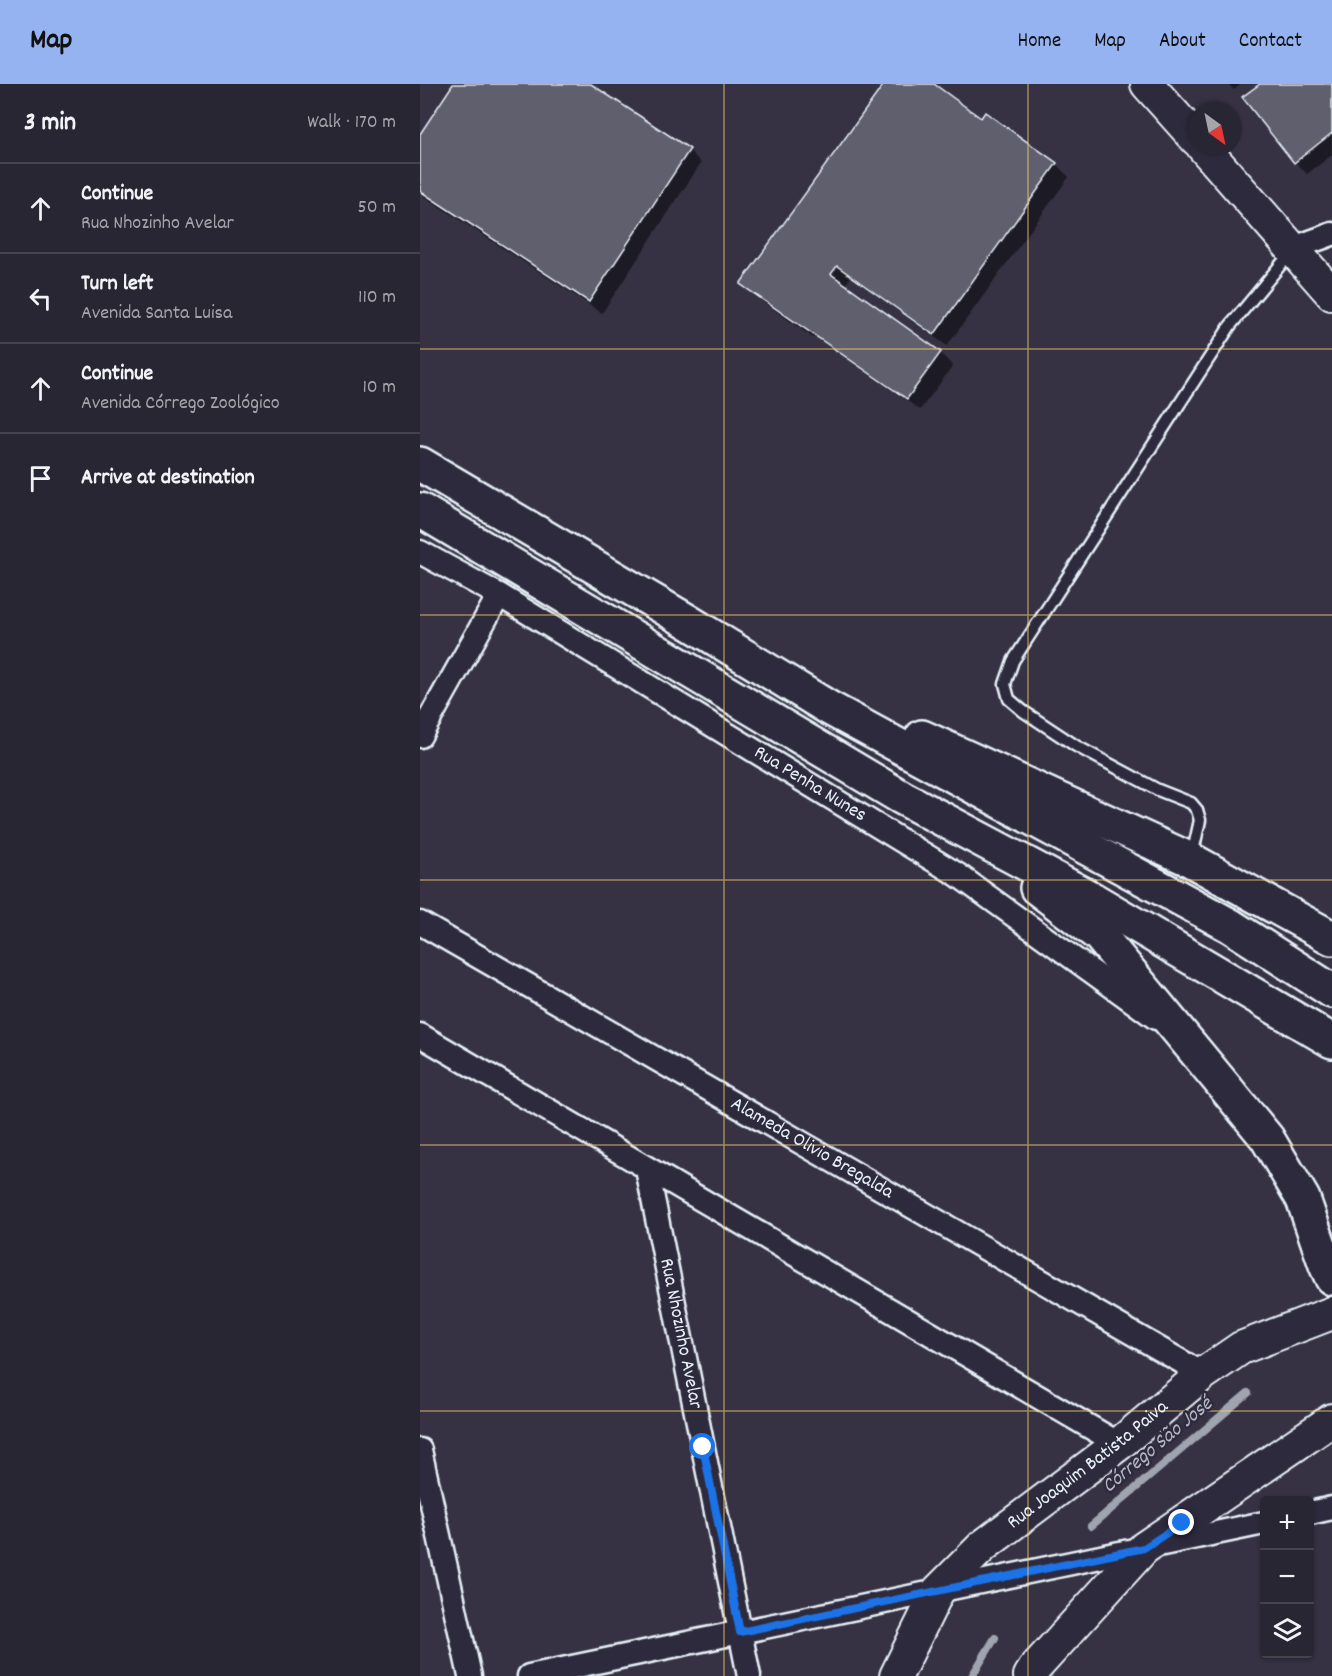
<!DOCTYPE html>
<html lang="en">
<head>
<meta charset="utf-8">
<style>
  body { margin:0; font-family:Dekko,sans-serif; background:#302e3b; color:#f1f3f6 }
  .controls { position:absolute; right:18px; bottom:18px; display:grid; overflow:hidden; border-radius:6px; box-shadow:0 2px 4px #0004 }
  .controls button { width:54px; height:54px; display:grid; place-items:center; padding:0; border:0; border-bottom:2px solid #44434e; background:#282633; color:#f1f3f6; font:30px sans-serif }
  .compass { position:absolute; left:768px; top:18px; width:54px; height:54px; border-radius:50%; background:#282633; box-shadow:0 2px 4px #0004; rotate:147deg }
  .stop { position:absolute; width:18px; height:18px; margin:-14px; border:4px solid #1a73e8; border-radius:50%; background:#fff }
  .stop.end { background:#1a73e8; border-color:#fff; box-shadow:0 2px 6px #0008 }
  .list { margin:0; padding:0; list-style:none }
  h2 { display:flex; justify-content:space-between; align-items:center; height:78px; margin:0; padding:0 24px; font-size:26px }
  h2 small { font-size:20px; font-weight:400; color:#a5a5ac }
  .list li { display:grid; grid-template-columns:39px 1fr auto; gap:18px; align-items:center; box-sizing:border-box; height:90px; padding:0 24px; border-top:2px solid #44434e }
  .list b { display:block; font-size:22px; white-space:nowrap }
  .list p { margin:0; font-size:20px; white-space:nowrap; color:#a5a5ac }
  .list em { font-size:20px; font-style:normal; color:#a5a5ac }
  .icon { flex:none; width:33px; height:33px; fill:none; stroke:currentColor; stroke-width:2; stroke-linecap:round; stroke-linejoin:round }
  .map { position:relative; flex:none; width:912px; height:1592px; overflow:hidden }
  header { display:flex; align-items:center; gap:36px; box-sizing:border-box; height:84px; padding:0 30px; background:#95b2f1; color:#111 }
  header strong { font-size:28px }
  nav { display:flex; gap:33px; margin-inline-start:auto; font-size:21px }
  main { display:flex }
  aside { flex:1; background:#282633 }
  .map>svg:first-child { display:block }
  .shadow { fill:#0007 }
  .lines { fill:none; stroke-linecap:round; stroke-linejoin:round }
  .stream { stroke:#a0a4af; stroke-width:8 }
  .building { fill:#605e6e; stroke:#e8f1f8; stroke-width:1.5 }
  .lane-casing { stroke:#e8f1f8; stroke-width:15 }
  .street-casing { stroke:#e8f1f8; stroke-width:27 }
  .secondary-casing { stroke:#e8f1f8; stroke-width:36 }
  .highway-casing { stroke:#e8f1f8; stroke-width:38 }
  .lane { stroke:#2f2a3d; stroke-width:10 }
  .street { stroke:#2f2a3d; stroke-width:22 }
  .secondary { stroke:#2f2a3d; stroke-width:32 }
  .highway { stroke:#2f2a3d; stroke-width:33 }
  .route { stroke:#1a73e8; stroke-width:8 }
  .grid { fill:none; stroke:#ffd166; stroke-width:1.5; stroke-opacity:0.55 }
  .labels { text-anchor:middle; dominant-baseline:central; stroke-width:5; stroke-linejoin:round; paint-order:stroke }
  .street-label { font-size:20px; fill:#e8f1f8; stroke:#2f2a3d }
  .water-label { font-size:21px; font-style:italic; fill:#b2b7c2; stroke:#2f2a3d }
</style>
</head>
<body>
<header>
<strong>Map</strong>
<nav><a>Home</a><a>Map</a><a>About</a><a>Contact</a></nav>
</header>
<main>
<aside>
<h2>3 min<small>Walk · 170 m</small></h2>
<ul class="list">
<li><svg class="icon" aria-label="ahead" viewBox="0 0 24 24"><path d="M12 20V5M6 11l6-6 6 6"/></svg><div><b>Continue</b><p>Rua Nhozinho Avelar</p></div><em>50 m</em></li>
<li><svg class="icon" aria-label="left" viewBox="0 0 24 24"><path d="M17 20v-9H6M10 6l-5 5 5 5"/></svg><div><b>Turn left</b><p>Avenida Santa Luisa</p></div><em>110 m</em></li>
<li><svg class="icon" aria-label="ahead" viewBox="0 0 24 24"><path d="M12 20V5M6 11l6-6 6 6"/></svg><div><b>Continue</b><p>Avenida Córrego Zoológico</p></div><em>10 m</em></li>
<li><svg class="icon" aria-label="arrive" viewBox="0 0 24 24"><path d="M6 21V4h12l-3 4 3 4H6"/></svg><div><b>Arrive at destination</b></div></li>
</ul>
</aside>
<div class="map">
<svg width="912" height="1592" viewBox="0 0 912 1592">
  <rect width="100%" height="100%" fill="#363244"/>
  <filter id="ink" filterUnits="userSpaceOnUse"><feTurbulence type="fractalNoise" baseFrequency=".0167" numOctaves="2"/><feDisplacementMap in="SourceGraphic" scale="12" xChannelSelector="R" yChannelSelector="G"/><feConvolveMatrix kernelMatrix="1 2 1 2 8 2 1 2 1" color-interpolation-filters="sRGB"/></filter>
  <g filter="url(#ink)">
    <!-- shadow -->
    <g class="shadow">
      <path d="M35,0h133l101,66 12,13 -99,150 -182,-119v-57z"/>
      <path d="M466,0h45l51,36 74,44 13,13 -122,169 -96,-69 -6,8 95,68 13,13 -33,44 -105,-74 -2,2 -58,-42 -13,-12z"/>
      <path d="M808,0h13l-7,6z"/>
      <path d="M842,0h70v71l-25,19 -12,-12z"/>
    </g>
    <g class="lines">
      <!-- stream -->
      <g class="stream">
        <path d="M671,1442l157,-133"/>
        <path d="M552,1592l23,-38"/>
      </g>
    </g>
    <!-- building -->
    <g class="building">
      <path d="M33,0h138l99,65 -101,153 -169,-111v-57z"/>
      <path d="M464,0h50l47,34 4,-6 72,51 -123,172 -97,-69 -6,8 110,78 -34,47 -167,-115z"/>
      <path d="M840,0h72v49l-38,30 -52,-66z"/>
    </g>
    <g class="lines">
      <!-- lane casing -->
      <g class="lane-casing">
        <path id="lane" d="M772,772l8,-36 -3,-10 -6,-7 -33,-13 -82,-44 -53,-35 -14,-12 -4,-15 8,-23 217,-335 62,-75"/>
      </g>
      <!-- street casing -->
      <g class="street-casing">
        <g id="street">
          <path d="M874,164l38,-14"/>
          <path id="s1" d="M0,468l79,43 459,280 198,143"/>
          <path d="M0,652l79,-141"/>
          <path id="s2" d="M0,839l783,451"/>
          <path d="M0,951l699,409"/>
          <path id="s3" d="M227,1085l102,507"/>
          <path d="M0,1366l50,226"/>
          <path d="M890,1429l22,-5"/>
          <path d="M109,1592l735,-153"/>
        </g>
      </g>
      <!-- secondary casing -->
      <g class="secondary-casing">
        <g id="secondary">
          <path d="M727,0l50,56"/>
          <path d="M783,63l129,147"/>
          <path id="s4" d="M476,1592l42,-85 45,-45 136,-102 84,-70 38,-26 91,-35"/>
          <path d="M610,1592l5,-8 109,-120 188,-128"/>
        </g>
      </g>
      <!-- highway casing -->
      <g class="highway-casing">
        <g id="highway">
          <path d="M0,380l267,157 142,87 402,218 101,65"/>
          <path d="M0,426l481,287 186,99 245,145"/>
          <path d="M502,653l269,123 141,78"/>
          <path d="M617,804l63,48 167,202 36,61 23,66 6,13"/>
        </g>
      </g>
      <!-- lane -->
      <use href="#lane" class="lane"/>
      <!-- street -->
      <use href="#street" class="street"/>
      <!-- secondary -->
      <use href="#secondary" class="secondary"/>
      <!-- highway -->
      <use href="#highway" class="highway"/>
    </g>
  </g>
  <g class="lines" filter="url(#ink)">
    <!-- route -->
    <path class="route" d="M283,1363l37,185 404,-84 38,-25"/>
  </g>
  <!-- grid -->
  <path class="grid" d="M304,0v1592M608,0v1592M0,265h912M0,531h912M0,796h912M0,1061h912M0,1327h912"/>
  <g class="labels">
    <!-- street labels -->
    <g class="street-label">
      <text stroke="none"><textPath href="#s1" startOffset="454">Rua Penha Nunes</textPath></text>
      <text stroke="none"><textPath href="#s2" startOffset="452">Alameda Olivio Bregalda</textPath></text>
      <text stroke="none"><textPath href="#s3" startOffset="168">Rua Nhozinho Avelar</textPath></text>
      <text stroke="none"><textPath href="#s4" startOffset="291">Rua Joaquim Batista Paiva</textPath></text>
    </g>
    <!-- water labels -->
    <g class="water-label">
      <text transform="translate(738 1362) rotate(-40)">Córrego São José</text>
    </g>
  </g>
</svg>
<div class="controls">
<button>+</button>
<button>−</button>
<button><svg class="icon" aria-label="layers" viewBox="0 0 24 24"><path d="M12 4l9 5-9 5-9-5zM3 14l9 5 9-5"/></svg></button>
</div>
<svg class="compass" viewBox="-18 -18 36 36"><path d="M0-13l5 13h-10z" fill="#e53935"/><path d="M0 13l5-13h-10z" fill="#a5a5ac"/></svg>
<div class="stop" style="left:283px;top:1363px"></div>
<div class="stop end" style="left:762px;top:1439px"></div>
</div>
</main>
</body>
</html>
